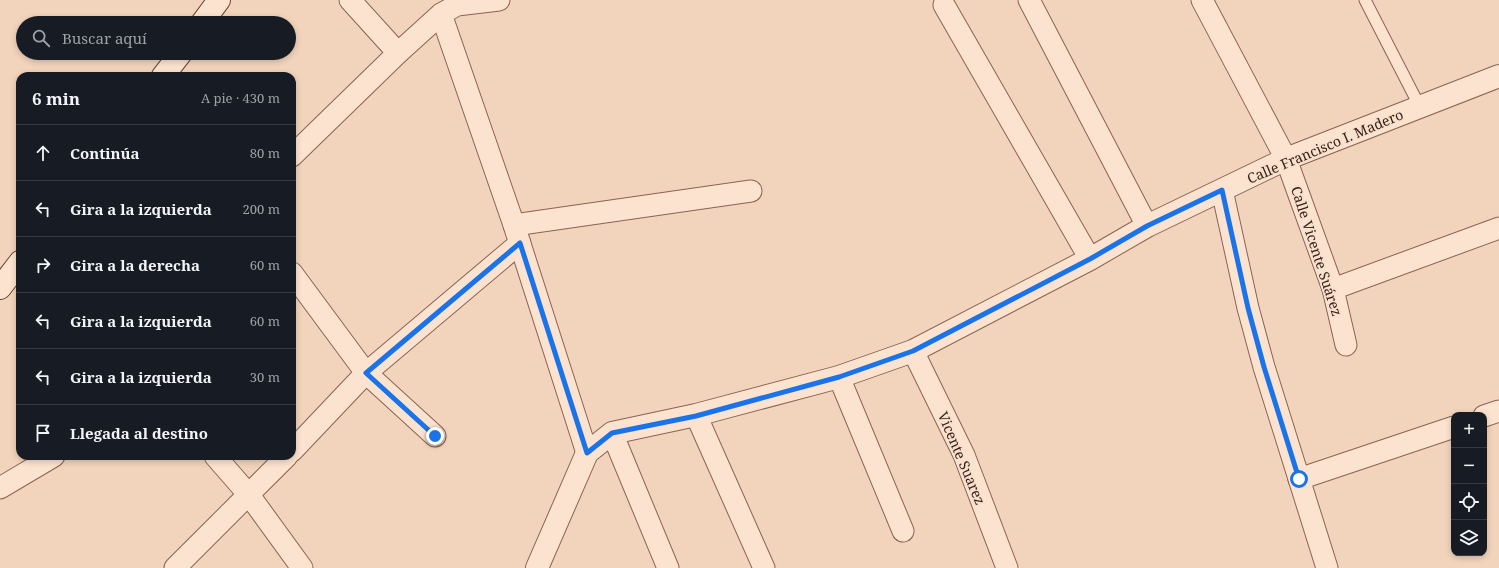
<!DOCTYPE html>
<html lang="es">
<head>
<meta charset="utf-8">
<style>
  body { margin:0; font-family:"Noto Serif",serif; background:#20242c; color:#f1f3f6 }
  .controls { position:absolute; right:12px; bottom:12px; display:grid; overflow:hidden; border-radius:8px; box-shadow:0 2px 6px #0003 }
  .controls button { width:36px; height:36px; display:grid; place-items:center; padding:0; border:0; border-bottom:1px solid #363941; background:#171b24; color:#f1f3f6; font:20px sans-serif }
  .stop { position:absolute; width:12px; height:12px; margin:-9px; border:3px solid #1a73e8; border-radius:50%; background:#fff }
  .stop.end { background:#1a73e8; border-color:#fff; box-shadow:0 1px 4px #0008 }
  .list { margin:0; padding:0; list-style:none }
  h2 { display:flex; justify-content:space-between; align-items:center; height:52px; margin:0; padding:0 16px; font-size:17px }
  h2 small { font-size:13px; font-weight:400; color:#9ea1a6 }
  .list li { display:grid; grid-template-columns:26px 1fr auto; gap:12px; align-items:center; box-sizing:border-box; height:56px; padding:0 16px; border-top:1px solid #363941 }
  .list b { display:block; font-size:15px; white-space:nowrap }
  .list em { font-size:13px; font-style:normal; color:#9ea1a6 }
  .icon { flex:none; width:22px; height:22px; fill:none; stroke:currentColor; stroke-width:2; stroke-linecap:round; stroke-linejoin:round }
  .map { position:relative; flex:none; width:1499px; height:568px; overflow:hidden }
  .search { position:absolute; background:#171b24; box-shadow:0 2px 6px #0003; left:16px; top:16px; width:280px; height:44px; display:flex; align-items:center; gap:10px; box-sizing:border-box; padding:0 14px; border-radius:22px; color:#9ea1a6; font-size:15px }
  .panel { position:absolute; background:#171b24; box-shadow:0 2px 6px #0003; left:16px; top:72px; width:280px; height:388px; border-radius:12px }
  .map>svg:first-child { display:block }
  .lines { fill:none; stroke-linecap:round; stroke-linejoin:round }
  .service-casing { stroke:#8a6354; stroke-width:13 }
  .minor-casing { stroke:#8a6354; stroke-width:23 }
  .tertiary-casing { stroke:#8a6354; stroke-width:24 }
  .secondary-casing { stroke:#6c4437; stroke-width:24 }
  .service { stroke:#fce3cf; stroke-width:11 }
  .minor { stroke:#fce3cf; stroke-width:21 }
  .tertiary { stroke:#fce3cf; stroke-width:22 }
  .secondary { stroke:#fce3cf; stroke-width:22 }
  .route { stroke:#1a73e8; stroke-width:5 }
  .labels { text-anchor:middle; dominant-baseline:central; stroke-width:3.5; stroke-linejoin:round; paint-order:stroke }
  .street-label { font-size:14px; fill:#38211a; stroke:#f8e0cc }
</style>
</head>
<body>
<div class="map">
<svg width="1499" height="568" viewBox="0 0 1499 568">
  <rect width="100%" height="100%" fill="#f2d4bc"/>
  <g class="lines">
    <!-- service casing -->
    <g class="service-casing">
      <path id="service" d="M1365,0l55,107"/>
    </g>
    <!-- minor casing -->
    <g class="minor-casing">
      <g id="minor">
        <path d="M350,0l48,53"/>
        <path d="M1029,0l118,226"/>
        <path d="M1202,0l84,159 47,130 13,56"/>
        <path d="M944,5l146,254"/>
        <path d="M441,14l73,211 73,228"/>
        <path d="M292,156l106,-103 43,-39 16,-9 42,-5"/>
        <path d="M1222,190l26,118 16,59 63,201"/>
        <path d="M514,225l237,-34"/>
        <path d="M292,273l74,100 69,63"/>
        <path d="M1333,289l166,-61"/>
        <path d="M913,351l51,104 43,113"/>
        <path d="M839,377l64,154"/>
        <path d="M696,415l68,153"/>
        <path d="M1484,416l15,-5"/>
        <path d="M612,433l56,135"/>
        <path d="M292,451l74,-78 154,-130"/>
        <path d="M215,456l34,39 53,73"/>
        <path d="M1299,479l155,-52"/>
        <path d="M0,488l54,-32"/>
        <path d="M175,568l112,-112"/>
      </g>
    </g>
    <!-- tertiary casing -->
    <g class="tertiary-casing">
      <path id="tertiary" d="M537,568l50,-115 25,-20 84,-18 143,-38 74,-26 177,-92 57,-33 139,-67 213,-83"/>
    </g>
    <!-- secondary casing -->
    <g class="secondary-casing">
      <g id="secondary">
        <path d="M202,23l17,-23"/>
        <path d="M163,76l18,-23"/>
        <path d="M0,288l20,-26"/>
      </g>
    </g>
    <!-- service -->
    <use href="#service" class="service"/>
    <!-- minor -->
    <use href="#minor" class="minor"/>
    <!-- tertiary -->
    <use href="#tertiary" class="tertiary"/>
    <!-- secondary -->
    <use href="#secondary" class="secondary"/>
  </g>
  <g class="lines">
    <!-- route -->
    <path class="route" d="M435,436l-69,-63 154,-130 67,210 25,-20 84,-17 143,-39 74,-26 177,-92 57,-33 75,-36 26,118 16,59 35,112"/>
  </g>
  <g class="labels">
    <!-- street labels -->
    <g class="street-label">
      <text transform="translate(1325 146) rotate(-23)">Calle Francisco I. Madero</text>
      <text transform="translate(1317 251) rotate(72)">Calle Vicente Suárez</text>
      <text transform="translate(962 458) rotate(67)">Vicente Suarez</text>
    </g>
  </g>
</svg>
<div class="controls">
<button>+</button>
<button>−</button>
<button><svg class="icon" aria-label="locate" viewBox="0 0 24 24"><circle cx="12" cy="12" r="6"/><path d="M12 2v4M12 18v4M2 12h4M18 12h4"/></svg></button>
<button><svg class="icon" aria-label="layers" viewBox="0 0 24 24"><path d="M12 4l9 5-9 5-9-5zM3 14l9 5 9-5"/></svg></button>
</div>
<div class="stop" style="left:1299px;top:479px"></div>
<div class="stop end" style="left:435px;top:436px"></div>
<div class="search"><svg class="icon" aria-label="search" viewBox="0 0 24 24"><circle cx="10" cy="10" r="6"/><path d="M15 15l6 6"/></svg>Buscar aquí</div>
<section class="panel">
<h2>6 min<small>A pie · 430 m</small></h2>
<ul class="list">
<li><svg class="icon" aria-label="ahead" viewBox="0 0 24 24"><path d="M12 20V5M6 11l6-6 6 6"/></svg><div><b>Continúa</b></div><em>80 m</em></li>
<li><svg class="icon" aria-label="left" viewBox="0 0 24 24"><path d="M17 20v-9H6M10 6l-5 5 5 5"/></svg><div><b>Gira a la izquierda</b></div><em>200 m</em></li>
<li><svg class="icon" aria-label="right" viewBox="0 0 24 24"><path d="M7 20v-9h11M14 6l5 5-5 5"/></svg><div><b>Gira a la derecha</b></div><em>60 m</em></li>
<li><svg class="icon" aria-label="left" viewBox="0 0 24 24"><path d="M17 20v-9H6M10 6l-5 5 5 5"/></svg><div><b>Gira a la izquierda</b></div><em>60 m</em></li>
<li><svg class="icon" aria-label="left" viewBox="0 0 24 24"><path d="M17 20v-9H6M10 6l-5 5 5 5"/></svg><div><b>Gira a la izquierda</b></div><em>30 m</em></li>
<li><svg class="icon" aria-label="arrive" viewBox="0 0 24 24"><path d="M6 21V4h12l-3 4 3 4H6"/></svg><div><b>Llegada al destino</b></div></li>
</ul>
</section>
</div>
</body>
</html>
